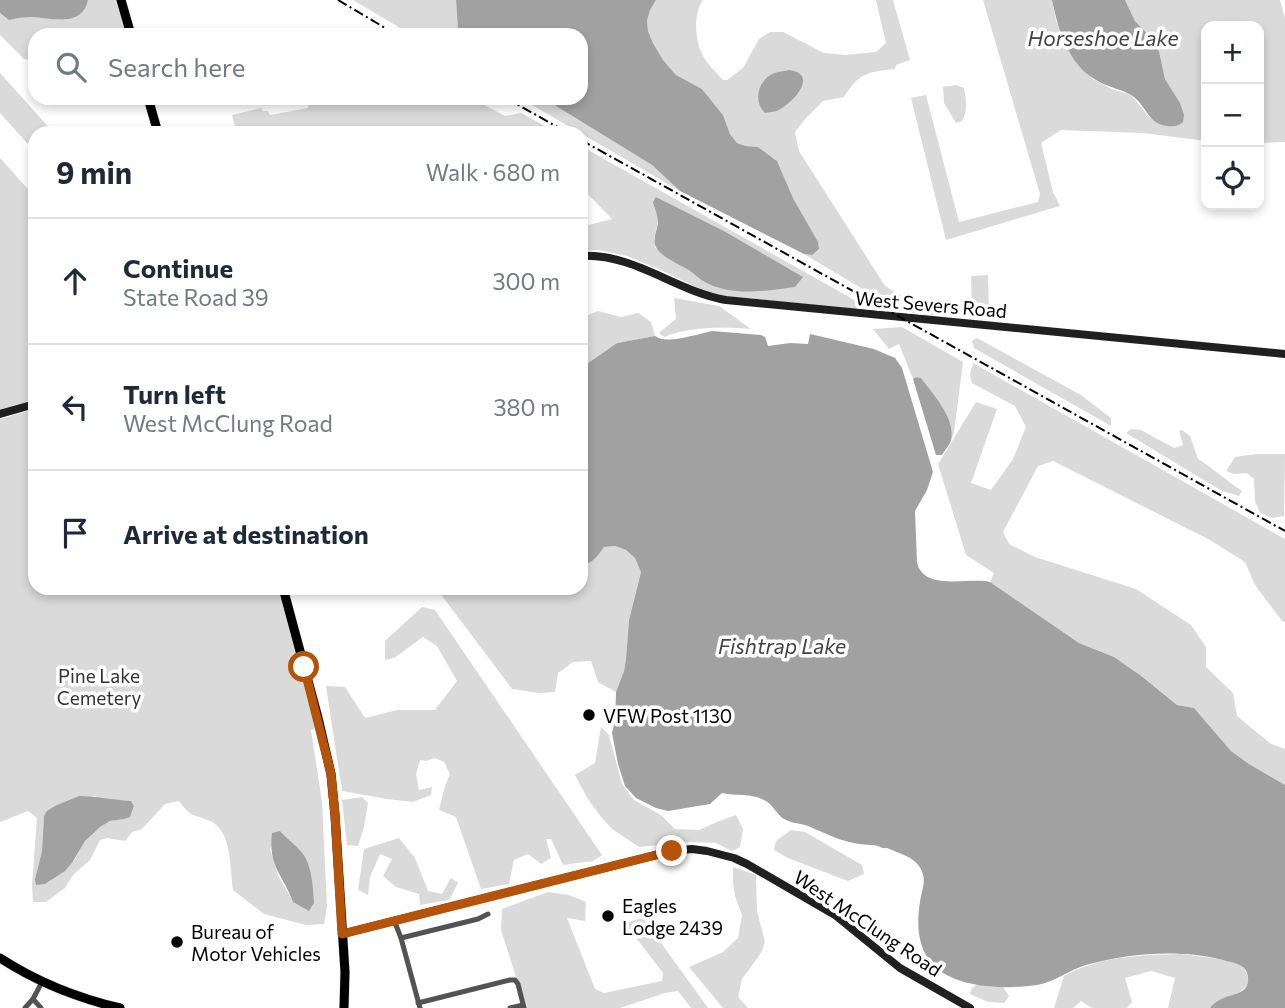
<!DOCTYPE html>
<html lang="en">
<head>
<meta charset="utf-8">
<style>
  body { margin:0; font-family:Commissioner,sans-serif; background:#f6f6f7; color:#1f2937 }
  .controls { position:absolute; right:21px; top:21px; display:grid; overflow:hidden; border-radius:14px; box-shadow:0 4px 10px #0003 }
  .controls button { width:63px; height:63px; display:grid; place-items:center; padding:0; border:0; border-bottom:2px solid #e0e1e3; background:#fff; color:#1f2937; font:35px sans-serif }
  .stop { position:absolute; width:21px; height:21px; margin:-16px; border:5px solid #b45309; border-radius:50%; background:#fff }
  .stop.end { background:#b45309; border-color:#fff; box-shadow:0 2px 7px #0008 }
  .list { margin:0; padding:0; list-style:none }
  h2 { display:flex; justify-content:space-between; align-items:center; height:91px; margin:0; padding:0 28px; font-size:30px }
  h2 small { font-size:23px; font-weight:400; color:#747a83 }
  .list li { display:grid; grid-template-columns:46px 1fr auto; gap:21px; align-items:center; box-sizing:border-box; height:126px; padding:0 28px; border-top:2px solid #e0e1e3 }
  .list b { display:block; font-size:26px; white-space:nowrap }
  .list p { margin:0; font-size:23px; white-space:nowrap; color:#747a83 }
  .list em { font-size:23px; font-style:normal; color:#747a83 }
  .icon { flex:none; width:38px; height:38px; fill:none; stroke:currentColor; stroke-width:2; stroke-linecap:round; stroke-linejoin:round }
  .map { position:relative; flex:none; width:1285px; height:1008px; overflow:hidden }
  .search { position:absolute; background:#fff; box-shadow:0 4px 10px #0003; left:28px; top:28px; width:560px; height:77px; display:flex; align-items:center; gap:18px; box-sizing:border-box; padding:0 24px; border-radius:21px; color:#747a83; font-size:26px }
  .panel { position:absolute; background:#fff; box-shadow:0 4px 10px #0003; left:28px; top:126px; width:560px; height:469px; border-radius:21px }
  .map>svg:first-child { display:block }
  .green { fill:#dadada; fill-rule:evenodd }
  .water { fill:#a1a1a1 }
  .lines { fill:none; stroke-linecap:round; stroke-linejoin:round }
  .primary-casing { stroke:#dbdbdb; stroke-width:10 }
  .street { stroke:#535353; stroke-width:5 }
  .secondary { stroke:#202020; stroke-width:8 }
  .primary { stroke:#000; stroke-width:9 }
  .rail { stroke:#000; stroke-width:2; stroke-dasharray:10 3.5 2 3.5; stroke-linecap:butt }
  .route { stroke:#b45309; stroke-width:9 }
  .poi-dot { fill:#000; stroke:#fff; stroke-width:2.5 }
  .labels { text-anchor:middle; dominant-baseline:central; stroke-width:7; stroke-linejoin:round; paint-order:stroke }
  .street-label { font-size:19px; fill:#000; stroke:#fff }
  .park-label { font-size:19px; fill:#313131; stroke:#fff }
  .poi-label { font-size:19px; fill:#000; stroke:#fff; text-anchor:start }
  .water-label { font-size:21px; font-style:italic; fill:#424242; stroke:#fff }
</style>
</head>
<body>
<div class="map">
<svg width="1285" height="1008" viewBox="0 0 1285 1008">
  <rect width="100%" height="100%" fill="#fff"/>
  <!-- green -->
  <g class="green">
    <path d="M88,0h28l10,35h-91v26l-11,-2 -24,-24v-22l9,7c6,-1 12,-3 18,-3 21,-1 53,13 61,-17z"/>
    <path d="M353,0h103l2,30 3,5h-49z"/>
    <path d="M656,0h47c-10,14 -8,38 -1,54 4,9 14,18 21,26h4l16,-12 16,-29 11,-7h13l41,21 21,2 31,-3 10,-9 -10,-43h17l17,60 -14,5 -1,4c-28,3 -36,4 -51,28l-21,4 -17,17 -11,14 4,19 86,135 25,15 28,5 4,10 -32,-3 -19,-7 -87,-52 8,1 -18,-55 -17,-39 -19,-14 -12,-1 -9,-3 -7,-9 -7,-19 -21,-26 -26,-14 -13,-15 -10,-17 -5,-12 -1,-10 3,-11z"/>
    <path d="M983,0h69l4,21 24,45 13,13 19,10 19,6 19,23 30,-14 -15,-25 -6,-28 -6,-11 -18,-19 -10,-21h155l5,19v123l-26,1v-117h-53v115l-63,-8 -82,-3 -20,13 12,49 7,14 -114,34 -35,-142 15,-3 33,127 79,-20 2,-8z"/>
    <path d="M0,73l54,60h-19v19l-35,-39z"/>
    <path d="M956,85l8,3c2,11 4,23 -2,33l-6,2 -12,-20 -1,-16z"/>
    <path d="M319,98h152l34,18 16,-3 37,20c-25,0 -50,-2 -75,0h-257l10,-3 -4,-15 29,-7 2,3h5l2,4 38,-7 1,-6 9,-2z"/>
    <path d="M520,98h23l109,67 28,26z"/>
    <path d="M581,146l277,156v8l-148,-16 -49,-24 -34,-14 -29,-6 -17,1v-24l31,-8 -31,-32zM656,197l68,34 78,46 -98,5 -15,-13 -27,-15 -7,-7 -1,-8 4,-18z"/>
    <path d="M0,158l35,39v203l-35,11z"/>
    <path d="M988,275l1,34 -17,1 -1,-34z"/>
    <path d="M674,298l45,8 32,23c-27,-2 -61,-3 -87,8l-5,-4 17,-14z"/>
    <path d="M598,311l23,6 17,-4 13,9 4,14 -38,7 -36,25v-50z"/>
    <path d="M902,327l61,35 -9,71 -3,8c0,-29 -14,-41 -30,-63l-5,-1 -3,2 -14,-35 -10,5 -16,-20z"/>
    <path d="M977,338l104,57 30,23v8l-137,-78 -2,-7z"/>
    <path d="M973,363l312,176v83l-3,-1 -27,-36 -10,-23 -35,-22 -157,-79 -15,5 -35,66 6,12 26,13 101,32 55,36 15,22v20l27,26 4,23 34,28 14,5v36l-36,-21 -18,-13 -37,-43 -17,-3 -37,-30 -26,-18 -35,-14 -89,-61 4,-9 -28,-18 -28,-91 38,-62 21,7 -26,74 20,7 22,-31 13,-32 -11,-21 -43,-23 -2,-8z"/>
    <path d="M35,409v179h243l38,140 -5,2 11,72 5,104 -3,18 -18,1 -42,-11 -31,-24c-3,-21 -1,-60 -23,-69 -20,-9 -16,-1 -31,-20l-14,3 -23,25 -10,3 -7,9 -18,-3 -7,2 -10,20 -17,15 -8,13 -19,14h-13l-1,-16 5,-68 -9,-7 -28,11v-403zM94,796l14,4 23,1 3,5c-6,20 -17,9 -31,19 -9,6 -19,15 -23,25 -3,5 -5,10 -9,14 -6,8 -15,11 -22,18l-14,-3 7,-28 2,-35zM280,831l16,16 12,17 6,39 -5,7 -16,-8c-4,-9 -9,-16 -14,-25 -4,-9 -6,-19 -9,-28z"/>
    <path d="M1131,429l10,1 33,18 9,-3 -4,-14 3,-1 8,6 8,23c16,10 29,22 44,32l-3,5 -17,-5 -96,-58z"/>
    <path d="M1256,454h29l-1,62 -12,2 -12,-5 -5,-12 -1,-22 -7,-6 -13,1 -8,-3 9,-14z"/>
    <path d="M615,546l11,4 9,8 6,14 -12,48 -3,39 -2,12 -8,21 -18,-10 -7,-21 -18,1 -15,11 -3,19 -16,1 -27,-4 -76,-101h145v-23c11,-2 17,-9 23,-18z"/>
    <path d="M422,607l13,3 167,245 -9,6 -30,4 -12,-26h-5l5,19 -10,6 -13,-10 -14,6 -5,24 -28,5 -25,-72 -17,-7 6,-24 5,-12 -6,-12 -9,-4 -9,3 -6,-1 -4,14 3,16 13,-3 -1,8 -18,7 -26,-3 -45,-8 -16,-105 19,1 20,31 32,-8h38l22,-29 -20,-35 -14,-9 -29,21 -9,2v-19z"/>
    <path d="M601,727l8,8 13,49 12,16 27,15 14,14 24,1 18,-8 19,-7 7,14 -3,18 -8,4 -16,-8 -27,-1 -50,5 -27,-18 -11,-12 -13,-18 -13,-24 20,-12z"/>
    <path d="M362,797l6,6 -4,24 -6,19 -11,-1 -5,-45z"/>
    <path d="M791,830l14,2 57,33 2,9 -16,7 -60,-23 -14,-8 2,-9z"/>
    <path d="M399,838l16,20 13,33 14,3 9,-16 7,5 -9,17 -29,5 -1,-11 -23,-7 -13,-11 9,-17 -12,-5 -10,23 -2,18 -10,-5 6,-41z"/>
    <path d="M733,867l23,8 1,36 8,31 -4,11 -19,26 -4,18 10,11h-25l-34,-41 34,-15 15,-14 4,-23 -7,-19 -2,-13z"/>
    <path d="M548,892l21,3 17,7 -1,19 -18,-3 28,71 9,4 58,-12 1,-8 -36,-47 2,-4 14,-4 65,90h-17l-13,-17 -13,2 -45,15h-94l-25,-78 1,-21z"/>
    <path d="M1181,954c13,2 50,5 60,11 4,3 7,10 7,15 0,4 -2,7 -5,9 -10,10 -23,6 -33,19h-42l7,-30 -24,-7 -26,7 7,24 -5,6h-35l-11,-7 -8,7h-19l10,-32c36,-20 76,-21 117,-22z"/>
    <path d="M977,984l26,3 6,9 -5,7 -16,-1 -18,-8 1,-5z"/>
  </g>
  <!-- water -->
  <g class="water">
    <path d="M0,0h88c-6,28 -36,18 -57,17 -7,0 -14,1 -22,3l-9,-7z"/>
    <path d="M456,0h200l-6,10 -3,11 1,10 5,12 10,17 13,15 26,14 21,26 7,19 7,9 9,3 12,1 19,14 17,39 24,42 1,7 -7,6 -8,-1 -124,-63 -28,-26 -109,-67h38v-63h-120l-3,-5z"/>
    <path d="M1052,0h73l10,21 18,19 6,11 6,28 15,24 4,12 -1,7c-5,4 -8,5 -15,4 -20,-1 -22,-22 -37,-31 -10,-6 -24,-8 -35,-15 -28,-16 -38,-51 -44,-80z"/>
    <path d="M790,70c3,1 9,2 11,5 9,11 -14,32 -24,36 -4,1 -8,1 -12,2 -14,-14 -5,-37 13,-41 4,-1 8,-1 12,-2z"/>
    <path d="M656,197l68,34 79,46 -8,10c-29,4 -65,10 -92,-6 -6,-4 -11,-10 -18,-13 -10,-6 -26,-12 -30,-23 -2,-7 2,-15 3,-22 0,-7 -3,-14 -5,-21z"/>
    <path d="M712,331l49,4 4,2 3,9 22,-3 18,1 2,-10 64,15 21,9 7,10 31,104 -6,18 -12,21 2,51c6,30 53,15 73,20l89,61 35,14 26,18 37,30 17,3 37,43 18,13 36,21v223h-75c10,-14 30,-11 36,-21 4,-6 2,-16 -3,-20 -5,-4 -13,-5 -20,-7 -43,-11 -94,-7 -137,5 -17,5 -31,17 -49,20 -21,3 -43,3 -64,-1 -46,-9 -60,-38 -53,-82 2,-14 8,-23 -1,-36 -7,-10 -21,-13 -32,-18 -6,1 -8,-3 -15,-3 -29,-1 -41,-10 -67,-20 -8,-2 -14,-2 -21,-6 -8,-5 -11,-15 -20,-19 -13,-7 -28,-4 -42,-7l-12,11 -42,7 -12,-3 -20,-10 -11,-12 -7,-22 -6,-31 3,-12 1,-29 8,-21 2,-12 3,-39 12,-48 -6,-14 -9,-8 -11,-4 -11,1c-6,9 -12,17 -23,18v-197l36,-25 38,-7c12,9 42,-2 57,-5z"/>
    <path d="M916,377l5,1c12,16 35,41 30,62 -1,5 -7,11 -9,15h-6l-23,-76z"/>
    <path d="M79,796c17,0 34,4 52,5l3,5 -4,11 -6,2 -14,2 -10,6 -15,14 -13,22 -7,8 -20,13 -9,1 -1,-6 7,-28 2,-35 3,-5 8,-5z"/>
    <path d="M280,831c8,9 19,16 25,26 7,12 8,31 9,46l-5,8 -16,-9c-10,-28 -25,-34 -21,-69z"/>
  </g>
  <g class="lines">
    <!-- primary casing -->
    <g class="primary-casing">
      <g id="primary">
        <path d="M121,0l10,35"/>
        <path d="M148,98l10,35"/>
        <path d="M283,588l35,130 13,56 4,41 10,157 -1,36"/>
        <path d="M0,958c37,24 77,40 120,50"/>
      </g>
    </g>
    <!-- street -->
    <g class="street">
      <path d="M394,920l7,18 19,70"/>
      <path d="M401,938l77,-19 10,-5"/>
      <path d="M33,999l8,9"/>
      <path d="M418,1003l92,-23h5l3,4 6,24"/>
      <path d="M25,1008l8,-9 9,-17"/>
      <path d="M510,1008l13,-3"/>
    </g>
    <!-- secondary -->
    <g class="secondary">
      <path d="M581,256c53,-3 94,35 145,44l559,54"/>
      <path d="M0,414l35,-10"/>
      <path d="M342,934l330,-83 20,-2 15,2 27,7 13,6 88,51 65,53 70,40"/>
    </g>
    <!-- primary -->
    <use href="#primary" class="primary"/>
    <!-- rail -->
    <g class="rail">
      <path d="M338,0l59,35"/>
      <path d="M506,98l62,35"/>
      <path d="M581,140l704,391"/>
    </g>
  </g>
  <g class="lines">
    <!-- route -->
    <path class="route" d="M304,667l27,107 4,41 7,119 330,-83"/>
  </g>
  <!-- markers -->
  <g class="poi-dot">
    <circle cx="589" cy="715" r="7"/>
    <circle cx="608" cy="916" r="7"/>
    <circle cx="177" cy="942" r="7"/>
  </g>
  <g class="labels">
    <!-- street labels -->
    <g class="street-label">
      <text transform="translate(931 304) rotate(5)">West Severs Road</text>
      <text transform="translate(868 923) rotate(34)">West McClung Road</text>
    </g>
    <!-- park labels -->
    <g class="park-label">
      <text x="99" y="675">Pine Lake<tspan x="99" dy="22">Cemetery</tspan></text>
    </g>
    <!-- poi labels -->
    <g class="poi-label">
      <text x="603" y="715">VFW Post 1130</text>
      <text x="622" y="905">Eagles<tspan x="622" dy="22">Lodge 2439</tspan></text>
      <text x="191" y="931">Bureau of<tspan x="191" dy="22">Motor Vehicles</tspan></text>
    </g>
    <!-- water labels -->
    <g class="water-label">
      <text x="1103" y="37">Horseshoe Lake</text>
      <text x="782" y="645">Fishtrap Lake</text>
    </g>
  </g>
</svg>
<div class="controls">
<button>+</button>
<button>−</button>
<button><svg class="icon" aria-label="locate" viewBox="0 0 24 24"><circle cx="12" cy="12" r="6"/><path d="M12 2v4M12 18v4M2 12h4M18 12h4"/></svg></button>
</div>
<div class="stop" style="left:304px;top:667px"></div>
<div class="stop end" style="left:672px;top:851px"></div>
<div class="search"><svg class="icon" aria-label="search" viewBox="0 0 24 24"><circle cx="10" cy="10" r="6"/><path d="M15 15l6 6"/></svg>Search here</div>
<section class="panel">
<h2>9 min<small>Walk · 680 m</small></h2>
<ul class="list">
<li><svg class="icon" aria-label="ahead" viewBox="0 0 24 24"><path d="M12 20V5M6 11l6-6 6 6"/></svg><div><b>Continue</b><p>State Road 39</p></div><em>300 m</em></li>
<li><svg class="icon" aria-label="left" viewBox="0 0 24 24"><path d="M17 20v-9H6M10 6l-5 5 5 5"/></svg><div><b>Turn left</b><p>West McClung Road</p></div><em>380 m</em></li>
<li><svg class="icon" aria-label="arrive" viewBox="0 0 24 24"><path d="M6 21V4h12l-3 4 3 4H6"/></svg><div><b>Arrive at destination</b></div></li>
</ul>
</section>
</div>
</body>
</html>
